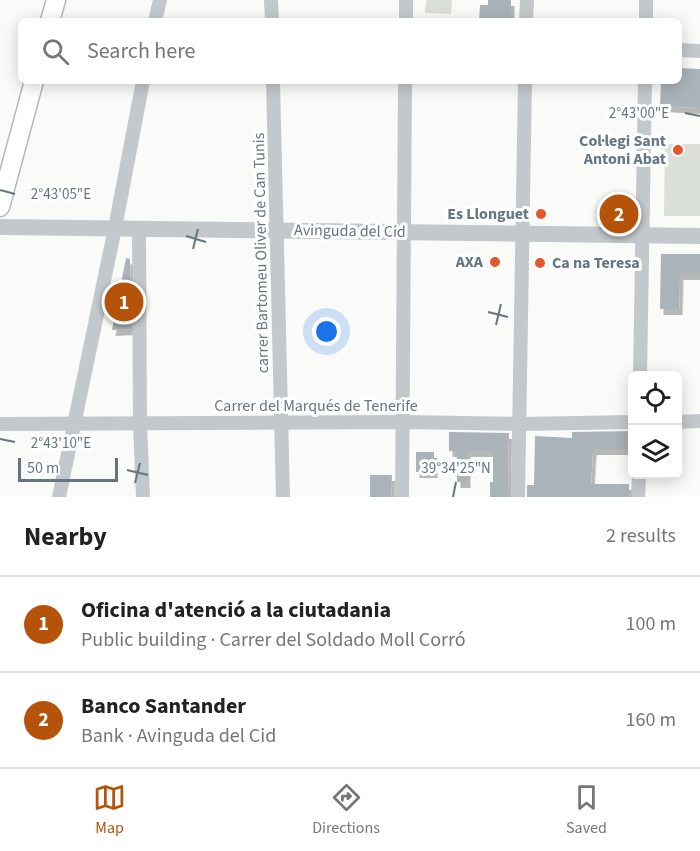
<!DOCTYPE html>
<html lang="en">
<head>
<meta charset="utf-8">
<style>
  body { margin:0; font-family:"Source Sans 3",sans-serif; background:#f6f6f6; color:#222 }
  .controls { position:absolute; right:18px; bottom:18px; display:grid; overflow:hidden; border-radius:9px; box-shadow:0 3px 15px #0003 }
  .controls button { width:54px; height:54px; display:grid; place-items:center; padding:0; border:0; border-bottom:2px solid #e0e0e0; background:#fff; color:#222; font:30px sans-serif }
  .scale { position:absolute; left:18px; bottom:15px; width:100px; box-sizing:border-box; padding-left:6px; border:3px solid #657683; border-top:0; font-size:16px; line-height:21px; white-space:nowrap; color:#657683; -webkit-text-stroke:4px #fff; paint-order:stroke }
  .you { position:absolute; left:327px; top:332px; width:21px; height:21px; margin:-15px; border:4px solid #fff; border-radius:50%; background:#1a73e8; box-shadow:0 0 0 9px #1a73e833 }
  .badge { display:grid; place-items:center; width:39px; height:39px; border-radius:50%; background:#b45309; color:#fff; font-size:20px; font-weight:700 }
  .pin { position:absolute; translate:-50% -50%; border:3px solid #fff; box-shadow:0 2px 6px #0006 }
  .list { margin:0; padding:0; list-style:none }
  h2 { display:flex; justify-content:space-between; align-items:center; height:78px; margin:0; padding:0 24px; font-size:26px }
  h2 small { font-size:20px; font-weight:400; color:#767676 }
  .list li { display:grid; grid-template-columns:39px 1fr auto; gap:18px; align-items:center; box-sizing:border-box; height:96px; padding:0 24px; border-top:2px solid #e0e0e0 }
  .list b { display:block; font-size:22px; white-space:nowrap }
  .list p { margin:0; font-size:20px; white-space:nowrap; color:#767676 }
  .list em { font-size:20px; font-style:normal; color:#767676 }
  .icon { flex:none; width:33px; height:33px; fill:none; stroke:currentColor; stroke-width:2; stroke-linecap:round; stroke-linejoin:round }
  .map { position:relative; flex:none; width:700px; height:497px; overflow:hidden }
  .search { position:absolute; background:#fff; box-shadow:0 3px 15px #0003; left:18px; right:18px; top:18px; height:66px; display:flex; align-items:center; gap:15px; box-sizing:border-box; padding:0 21px; border-radius:9px; color:#767676; font-size:22px }
  .sheet { height:270px; background:#fff }
  nav { display:flex; justify-content:space-around; align-items:center; box-sizing:border-box; height:84px; border-top:2px solid #e0e0e0; background:#fff; font-size:16px; color:#767676 }
  nav a { display:grid; justify-items:center; gap:3px }
  nav .on { color:#b45309 }
  .map>svg:first-child { display:block }
  .green { fill:#dadfd7 }
  .building { fill:#aab3b9; filter:url(#shadow) }
  .lines { fill:none; stroke-linecap:round; stroke-linejoin:round }
  .secondary-casing { stroke:#b3babf; stroke-width:21 }
  .minor { stroke:#c3c8cc; stroke-width:14 }
  .tertiary { stroke:#c3c8cc; stroke-width:16 }
  .secondary { stroke:#fff; stroke-width:18 }
  .ticks { fill:none; stroke:#657683; stroke-width:2 }
  .poi-dot { fill:#e4572e; stroke:#fff; stroke-width:2 }
  .labels { text-anchor:middle; dominant-baseline:central; stroke-width:6; stroke-linejoin:round; paint-order:stroke }
  .poi-label { font-size:16px; font-weight:bold; fill:#657683; stroke:#fff; text-anchor:end }
  .street-label { font-size:16px; fill:#657683; stroke:#fff }
  .ticks-label { font-size:15px; text-anchor:middle; fill:#657683; stroke:#fff; stroke-width:6; stroke-linejoin:round; paint-order:stroke }
</style>
</head>
<body>
<div class="map">
<svg width="700" height="497" viewBox="0 0 700 497">
  <defs>
    <filter id="shadow"><feDropShadow dx="3.5" dy="6" stdDeviation="0" flood-color="#0004"/></filter>
  </defs>
  <rect width="100%" height="100%" fill="#fafaf8"/>
  <!-- green -->
  <g class="green">
    <path d="M426,0h26l-1,14 -26,-1z"/>
    <path d="M665,144h35v72h-36z"/>
  </g>
  <!-- building -->
  <g class="building">
    <path d="M488,0h23v21h-32l1,-16h8z"/>
    <path d="M679,68l21,1v39l-40,-2 1,-25h18z"/>
    <path d="M661,254h39v20h-20l-1,35h-19z"/>
    <path d="M126,258l4,1 1,70 -19,1z"/>
    <path d="M633,431v18h-40l-2,35h38v13h-102v-12h7l1,-49 37,2v-6z"/>
    <path d="M449,432l60,1 -1,26 1,38h-19v-15h3v-31h-26v31h-10v-31h-8z"/>
    <rect x="416" y="452" width="18" height="20"/>
    <path d="M370,475h22l-1,22h-21z"/>
  </g>
  <g class="lines">
    <!-- secondary casing -->
    <g class="secondary-casing">
      <g id="secondary">
        <path d="M50,21l6,-21"/>
        <path d="M0,207l34,-126"/>
      </g>
    </g>
    <!-- minor -->
    <g class="minor">
      <path d="M271,0l1,21"/>
      <path d="M155,21l5,-21"/>
      <path d="M406,21v-21"/>
      <path d="M526,21l1,-21"/>
      <path d="M646,21v-21"/>
      <path d="M679,50l21,1"/>
      <path d="M273,81l10,416"/>
      <path d="M139,229l1,195 3,73"/>
      <path d="M640,376l5,-295"/>
      <path d="M678,422l22,-1"/>
      <path d="M0,424l403,-2 116,2 113,-2"/>
      <path d="M59,497l56,-269 28,-147"/>
      <path d="M402,497l3,-416"/>
      <path d="M518,497l7,-416"/>
      <path d="M638,497l1,-22"/>
    </g>
    <!-- tertiary -->
    <path class="tertiary" d="M0,227l700,9"/>
    <!-- secondary -->
    <use href="#secondary" class="secondary"/>
  </g>
  <!-- ticks -->
  <path class="ticks" d="M685,113l15,3M0,190l15,4M186,236l20,6M193,249l5,-20M488,312l20,5M496,325l5,-21M0,439l15,3M127,470l21,5M135,483l5,-20M453,497l3,-15"/>
  <!-- markers -->
  <g class="poi-dot">
    <circle cx="678" cy="150" r="6"/>
    <circle cx="541" cy="214" r="6"/>
    <circle cx="495" cy="262" r="6"/>
    <circle cx="540" cy="263" r="6"/>
  </g>
  <g class="labels">
    <!-- poi labels -->
    <g class="poi-label">
      <text x="666" y="141">Col·legi Sant<tspan x="666" dy="18">Antoni Abat</tspan></text>
      <text x="529" y="214">Es Llonguet</text>
      <text x="483" y="262">AXA</text>
      <text x="552" y="263" text-anchor="start">Ca na Teresa</text>
    </g>
    <!-- street labels -->
    <g class="street-label">
      <text transform="translate(350 231) rotate(1)">Avinguda del Cid</text>
      <text transform="translate(261 253) rotate(-91)">carrer Bartomeu Oliver de Can Tunis</text>
      <text x="316" y="406">Carrer del Marqués de Tenerife</text>
    </g>
  </g>
  <g class="ticks-label">
    <text x="639" y="118">2°43'00"E</text>
    <text x="61" y="199">2°43'05"E</text>
    <text x="61" y="448">2°43'10"E</text>
    <text x="456" y="473">39°34'25"N</text>
  </g>
</svg>
<div class="controls">
<button><svg class="icon" aria-label="locate" viewBox="0 0 24 24"><circle cx="12" cy="12" r="6"/><path d="M12 2v4M12 18v4M2 12h4M18 12h4"/></svg></button>
<button><svg class="icon" aria-label="layers" viewBox="0 0 24 24"><path d="M12 4l9 5-9 5-9-5zM3 14l9 5 9-5"/></svg></button>
</div>
<div class="scale">50 m</div>
<div class="you"></div>
<div class="pin badge" style="left:124px;top:302px">1</div>
<div class="pin badge" style="left:619px;top:214px">2</div>
<div class="search"><svg class="icon" aria-label="search" viewBox="0 0 24 24"><circle cx="10" cy="10" r="6"/><path d="M15 15l6 6"/></svg>Search here</div>
</div>
<section class="sheet">
<h2>Nearby<small>2 results</small></h2>
<ul class="list">
<li><span class="badge">1</span><div><b>Oficina d'atenció a la ciutadania</b><p>Public building · Carrer del Soldado Moll Corró</p></div><em>100 m</em></li>
<li><span class="badge">2</span><div><b>Banco Santander</b><p>Bank · Avinguda del Cid</p></div><em>160 m</em></li>
</ul>
</section>
<nav>
<a class="on"><svg class="icon" aria-label="map" viewBox="0 0 24 24"><path d="M3 6l6-2 6 2 6-2v14l-6 2-6-2-6 2zM9 4v14M15 6v14"/></svg>Map</a>
<a><svg class="icon" aria-label="directions" viewBox="0 0 24 24"><path d="M12 3l9 9-9 9-9-9zM9 14v-3h6M13 9l2 2-2 2"/></svg>Directions</a>
<a><svg class="icon" aria-label="saved" viewBox="0 0 24 24"><path d="M7 4h10v16l-5-4-5 4z"/></svg>Saved</a>
</nav>
</body>
</html>
